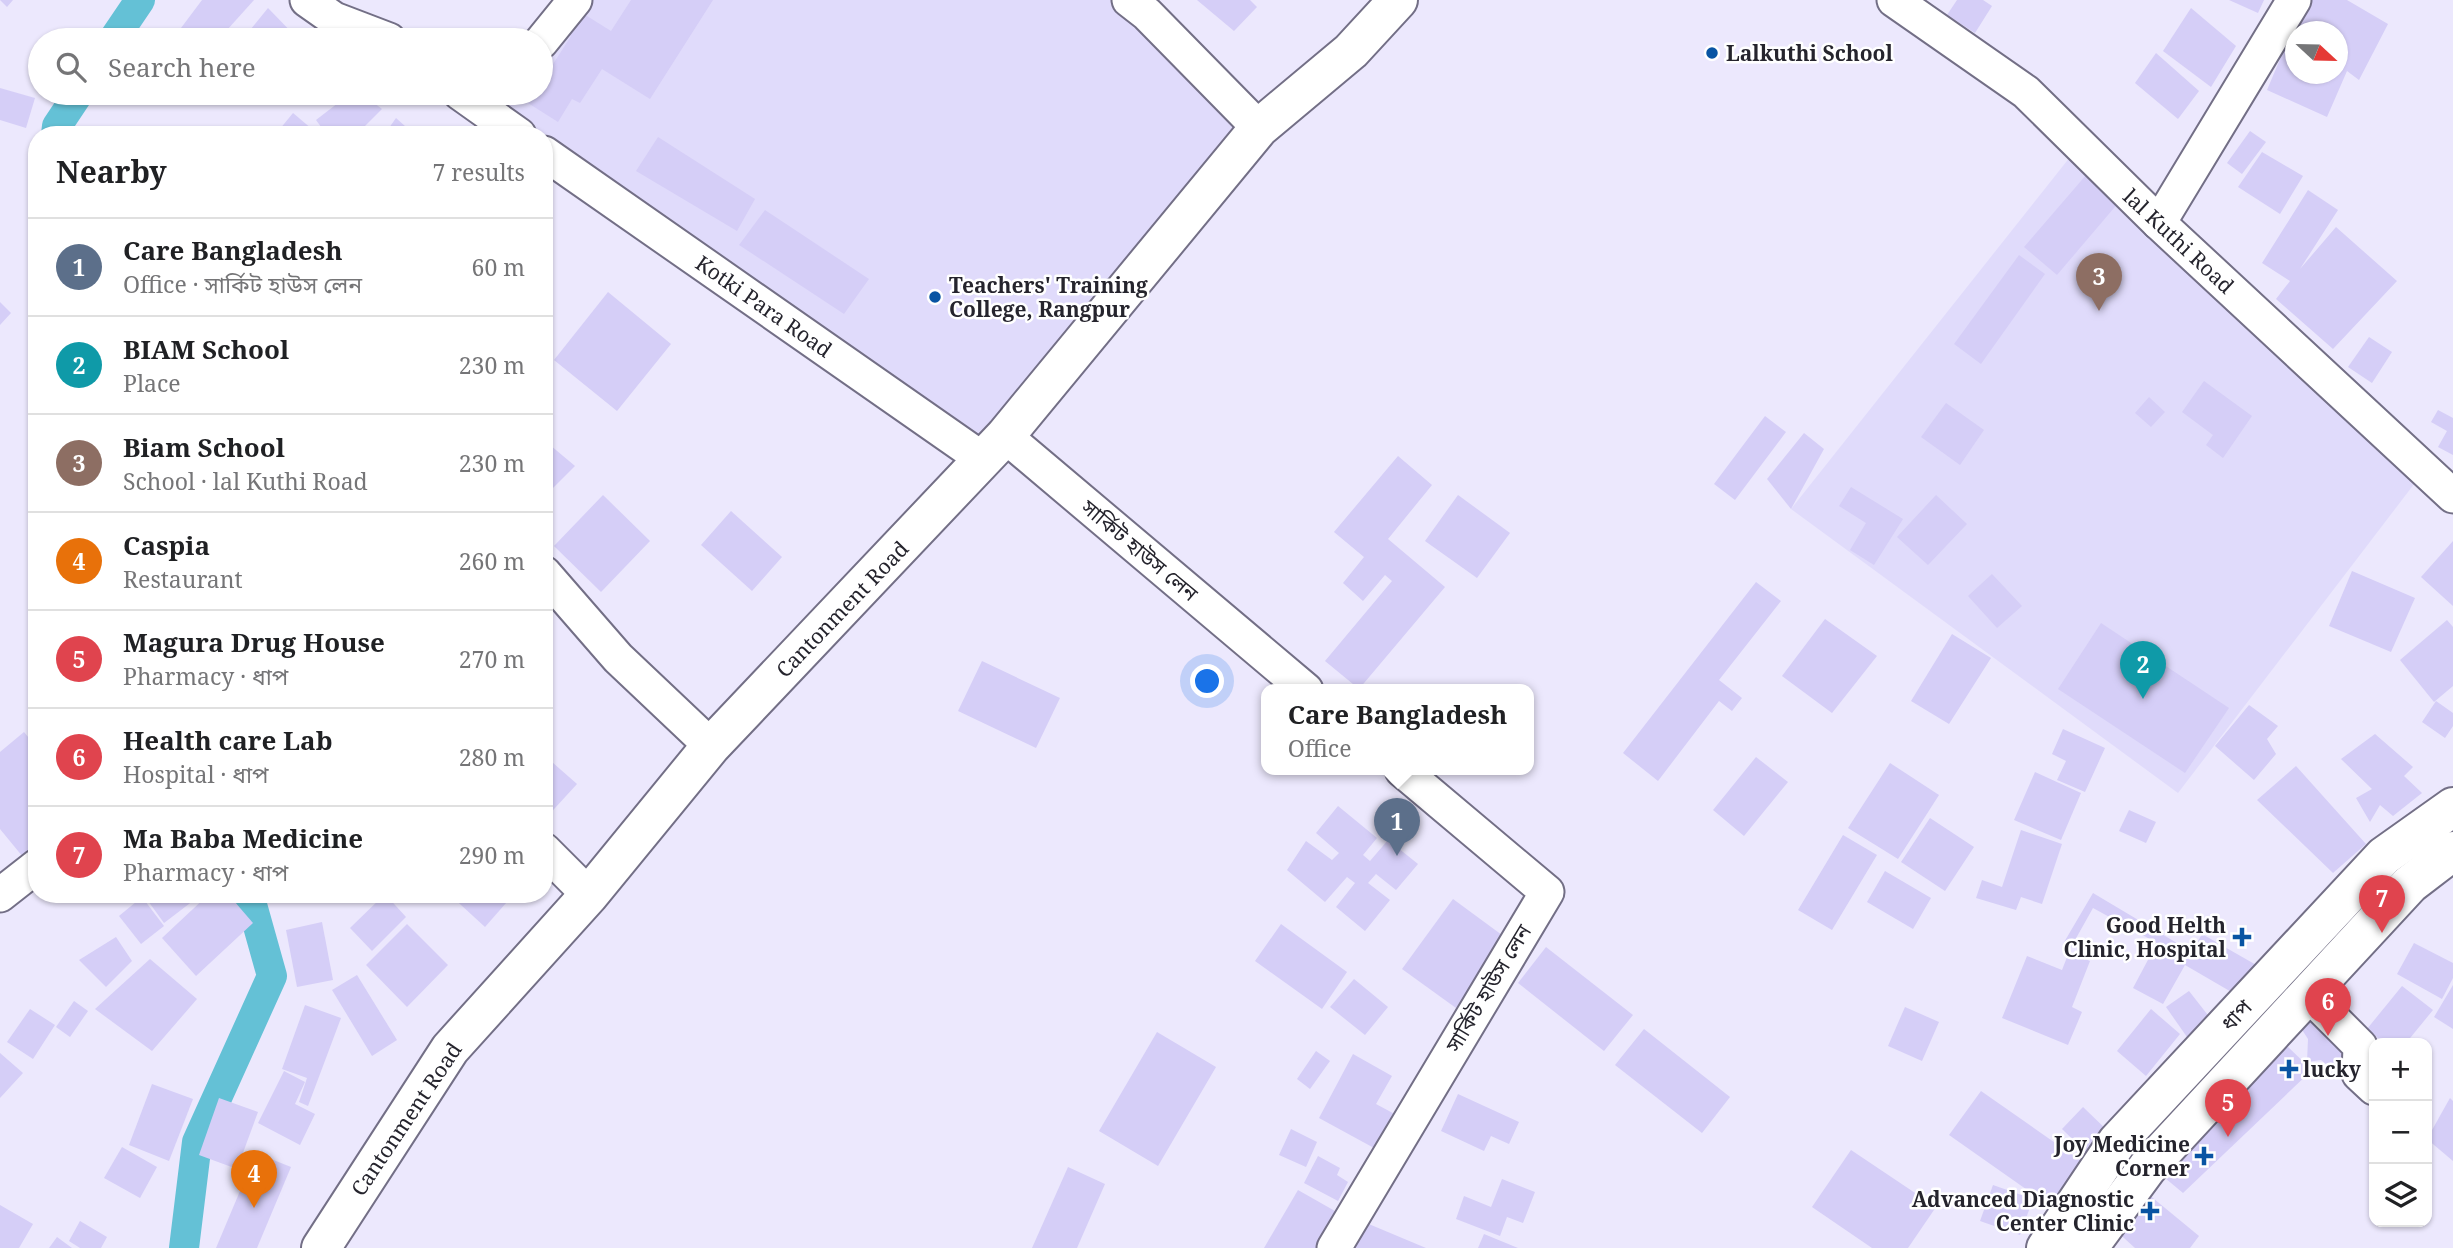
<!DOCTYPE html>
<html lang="en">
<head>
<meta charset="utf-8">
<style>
  body { margin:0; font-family:"Noto Serif","Noto Sans Bengali",serif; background:#f2f2f2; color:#202124 }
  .controls { position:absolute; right:21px; bottom:21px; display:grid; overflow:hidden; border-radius:14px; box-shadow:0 2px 5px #0004 }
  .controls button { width:63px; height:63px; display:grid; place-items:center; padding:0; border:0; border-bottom:2px solid #e0e0e0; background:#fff; color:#202124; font:35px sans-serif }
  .compass { position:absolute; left:2285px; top:21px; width:63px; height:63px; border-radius:50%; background:#fff; box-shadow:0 2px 5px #0004; rotate:112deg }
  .you { position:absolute; left:1208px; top:682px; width:24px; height:24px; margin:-18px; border:5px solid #fff; border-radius:50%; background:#1a73e8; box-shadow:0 0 0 10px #1a73e833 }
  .badge { display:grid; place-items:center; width:46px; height:46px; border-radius:50%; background:#0854a3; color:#fff; font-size:23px; font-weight:700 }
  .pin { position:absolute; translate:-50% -58px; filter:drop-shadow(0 2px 4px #0008) }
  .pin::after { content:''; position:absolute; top:37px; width:24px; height:21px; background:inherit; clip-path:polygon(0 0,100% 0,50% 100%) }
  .popup { position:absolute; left:1261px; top:684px; width:273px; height:91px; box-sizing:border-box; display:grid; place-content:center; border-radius:14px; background:#fff; filter:drop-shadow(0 2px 5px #0005); font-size:23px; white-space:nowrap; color:#757577 }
  .popup b { font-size:26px; color:#202124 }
  .popup::after { content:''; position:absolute; left:50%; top:100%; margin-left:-14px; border:14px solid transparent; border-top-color:#fff }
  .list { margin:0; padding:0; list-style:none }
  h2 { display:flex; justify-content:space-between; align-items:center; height:91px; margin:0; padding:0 28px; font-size:30px }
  h2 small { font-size:23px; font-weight:400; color:#757577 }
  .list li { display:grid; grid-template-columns:46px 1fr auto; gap:21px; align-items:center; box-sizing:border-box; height:98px; padding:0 28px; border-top:2px solid #e0e0e0 }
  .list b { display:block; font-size:26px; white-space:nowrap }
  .list p { margin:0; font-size:23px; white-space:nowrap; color:#757577 }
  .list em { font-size:23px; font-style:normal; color:#757577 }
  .icon { flex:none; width:38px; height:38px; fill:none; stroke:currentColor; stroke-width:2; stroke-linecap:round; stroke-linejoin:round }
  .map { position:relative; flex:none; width:2453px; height:1248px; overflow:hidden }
  .search { position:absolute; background:#fff; box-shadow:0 2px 5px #0004; left:28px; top:28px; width:525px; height:77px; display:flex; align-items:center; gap:18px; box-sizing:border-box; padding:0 24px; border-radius:38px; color:#757577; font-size:26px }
  .panel { position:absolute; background:#fff; box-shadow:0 2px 5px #0004; left:28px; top:126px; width:525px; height:777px; border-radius:28px }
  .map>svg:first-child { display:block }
  .built { fill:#e0dbfb }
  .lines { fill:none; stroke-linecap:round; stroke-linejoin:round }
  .canal { stroke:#64c1d6; stroke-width:30 }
  .building { fill:#d5cef7; fill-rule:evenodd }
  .minor-casing { stroke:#736f86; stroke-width:37 }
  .secondary-casing { stroke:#736f86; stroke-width:42 }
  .trunk-casing { stroke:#736f86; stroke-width:42 }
  .minor { stroke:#fff; stroke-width:33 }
  .secondary { stroke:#fff; stroke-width:38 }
  .trunk { stroke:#fff; stroke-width:38 }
  .poi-dot { fill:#0854a3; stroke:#fff; stroke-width:2.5 }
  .labels { text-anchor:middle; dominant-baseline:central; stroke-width:5; stroke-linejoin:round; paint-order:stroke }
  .poi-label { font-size:21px; font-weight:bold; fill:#25242d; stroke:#fff; text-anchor:start }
  .street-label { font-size:21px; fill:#25242d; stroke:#fff }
</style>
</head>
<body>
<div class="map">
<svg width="2453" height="1248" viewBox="0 0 2453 1248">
  <rect width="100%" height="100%" fill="#ece8fd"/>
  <!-- built -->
  <g class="built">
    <path d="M584,0h534l130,124 -267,328 -437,-309v-8h-11l-32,-23 14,-19h26v-35z"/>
    <path d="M2078,147l343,328 -243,318 -387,-284z"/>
  </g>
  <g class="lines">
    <!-- canal -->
    <g class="canal">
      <path d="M113,40l27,-40"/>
      <path d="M56,135l1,-9 22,-33"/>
      <path d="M184,1248l13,-106 75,-166 -23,-82"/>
    </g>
  </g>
  <!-- building -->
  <g class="building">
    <path d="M0,0h13l-6,7z"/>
    <path d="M202,0h52l-36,40h-46z"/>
    <path d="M631,0h82l-63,99 -48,-30 -22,34 -8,-4 -14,23 -30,-19 7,-10h6v-10l30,-47 -6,-4 14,-21 32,20z"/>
    <path d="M1197,0h53l7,7 -23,24z"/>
    <path d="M1957,0h26l9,6 -17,27 -28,-18z"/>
    <path d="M2229,0h35l-6,13z"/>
    <path d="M2305,0h42l41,24 -29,56 -12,-9 -20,46 -60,-27zM2295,32h43v42h-43z"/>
    <path d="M268,8l31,32h-57z"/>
    <path d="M2191,8l45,38 -25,41 -48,-36z"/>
    <path d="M2156,53l43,38 -21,28 -43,-36z"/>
    <path d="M0,88l35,10 -9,30 -26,-8z"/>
    <path d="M351,93h10l21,16 -26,26h-29l-11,-15z"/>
    <path d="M293,113l26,22h-44z"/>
    <path d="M396,118l19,17h-31z"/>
    <path d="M432,131l4,4h-21v-2z"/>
    <path d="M2250,131l16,11 -24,32 -15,-11z"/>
    <path d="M658,137l97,62 -18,32 -101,-60z"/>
    <path d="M2262,152l41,24 -23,38 -42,-27z"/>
    <path d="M2093,167l32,28 -68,80 -33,-28z"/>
    <path d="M2308,190l30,20 -38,59 36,-42 61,54 -64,68 -57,-50 14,-18 -28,-18z"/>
    <path d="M765,210l104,69 -25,35 -105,-69z"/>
    <path d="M2019,255l26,19 -64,90 -27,-20z"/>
    <path d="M608,292l63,52 -54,67 -63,-51z"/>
    <path d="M0,302l11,11 -11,12z"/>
    <path d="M2369,337l23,15 -20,31 -24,-16z"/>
    <path d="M2204,381l48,35 -29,42 -17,-13 7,-10 -31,-23z"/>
    <path d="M2149,397l16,15 -14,15 -16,-14z"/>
    <path d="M1946,403l38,27 -24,35 -39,-28z"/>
    <path d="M2438,410l15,8v37l-15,-8 9,-16 -16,-9z"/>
    <path d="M1765,416l21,16 -51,68 -21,-16z"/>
    <path d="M1804,433l20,16 -33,60 -24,-30z"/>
    <path d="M544,440l31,26 -31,31z"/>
    <path d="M1398,456l34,29 -44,54 57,48 -86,102 -34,-28 67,-80 -7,-6 -22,26 -20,-18 21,-26 -30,-25z"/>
    <path d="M1851,487l52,32 -29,46 -24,-15 16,-27 -27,-17z"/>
    <path d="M603,495l47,46 -49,51 -47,-46z"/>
    <path d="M1458,495l52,38 -33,45 -52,-37z"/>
    <path d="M1936,495l31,29 -39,41 -31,-28z"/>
    <path d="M731,511l51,46 -30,34 -51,-46z"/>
    <path d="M2453,541v65l-32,-29z"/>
    <path d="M2352,571l63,27 -24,54 -62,-26z"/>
    <path d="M1992,574l30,32 -25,22 -29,-32z"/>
    <path d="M1756,582l25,19 -62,79 23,18 -10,13 -13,-10 -61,80 -35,-28z"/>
    <path d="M1825,619l52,37 -45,57 -50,-37z"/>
    <path d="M2447,620l6,7v59l-19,16 -34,-42z"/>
    <path d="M2101,623l128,85 -44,65 -127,-84z"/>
    <path d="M1952,634l39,24 -42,66 -38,-23z"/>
    <path d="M982,661l78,37 -24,50 -78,-37z"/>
    <path d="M2436,701l17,12v13l-8,12 -23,-16z"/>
    <path d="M2249,705l29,21 -11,13 9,15 -22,26 -39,-34z"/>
    <path d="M2063,729l42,19 -20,44 -28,-12 9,-19 -14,-7z"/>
    <path d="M24,732l13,16v97l-14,12 -23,-28v-77z"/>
    <path d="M2375,734l38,33 -9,9 18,17 -29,23 -13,-11 -10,17 -14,-24 16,-9 -31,-30z"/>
    <path d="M544,755l33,29 -33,36z"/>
    <path d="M1756,757l32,25 -44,54 -31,-26z"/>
    <path d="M1890,763l49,32 -41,64 -50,-31z"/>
    <path d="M2296,766l70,78 -33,29 -76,-73z"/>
    <path d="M2035,772l46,21 -20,47 -47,-20z"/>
    <path d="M1338,806l39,32 -14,17 7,6 18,-21 30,24 -22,26 -20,-16 -8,9 22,17 -25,31 -29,-24 19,-24 -8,-6 -22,25 -38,-32 19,-29 26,19 7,-7 -23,-20z"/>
    <path d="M2129,810l27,12 -10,21 -27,-12z"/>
    <path d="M1930,818l44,29 -29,44 -44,-29z"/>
    <path d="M2021,830l41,14 -20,60 -21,-7 -5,13 -40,-12 6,-18 20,7z"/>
    <path d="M1843,835l34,20 -45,75 -34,-20z"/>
    <path d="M1885,871l46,27 -18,31 -46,-27z"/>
    <path d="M2093,893l99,59 10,-18 56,32 -18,31 -55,-32 -22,39 -30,-16 24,-45 -64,-35 -23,41 -7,-5z"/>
    <path d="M143,894h59l-38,29z"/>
    <path d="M209,894h19l25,29 -57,53 -34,-38z"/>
    <path d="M385,894l21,23 -34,34 -22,-23z"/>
    <path d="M449,894h65l-29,33z"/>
    <path d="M142,897l22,29 -23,18 -22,-28z"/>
    <path d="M1453,899l53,39 -50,70 -54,-39z"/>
    <path d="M322,922l11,58 -36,7 -11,-57z"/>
    <path d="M407,924l41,41 -41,42 -41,-42z"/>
    <path d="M1281,924l66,48 -25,37 -67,-48z"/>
    <path d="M116,937l16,24 -26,26 -27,-27z"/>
    <path d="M2414,943l39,20v15l-11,21 -45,-25z"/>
    <path d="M1546,947l87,68 -29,36 -86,-68z"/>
    <path d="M2069,952l21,9 -18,46 10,5 -14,33 -66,-27 25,-62 35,14z"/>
    <path d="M150,959l47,40 -45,52 -57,-42z"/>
    <path d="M357,975l40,65 -25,16 -40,-66z"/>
    <path d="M1354,979l34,28 -23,28 -35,-28z"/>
    <path d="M2453,985v44l-19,-12z"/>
    <path d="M2402,986l31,24 -27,33h-22l-17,-14z"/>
    <path d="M2189,991l29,37 -24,19 -28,-40z"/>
    <path d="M74,1001l14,10 -18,26 -14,-10z"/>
    <path d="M305,1005l36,13 -33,88 -9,-4 8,-24 -25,-9z"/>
    <path d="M1905,1007l34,15 -17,39 -34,-15z"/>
    <path d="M2323,1007l26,52 -17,10 -11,-9 -14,2 1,-23 -9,-14z"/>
    <path d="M30,1009l25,16 -22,34 -26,-17z"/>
    <path d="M2151,1009l29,25 -34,42 -29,-25z"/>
    <path d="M1644,1029l86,68 -28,36 -87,-68z"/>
    <path d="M1157,1032l59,35 -58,99 -59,-35z"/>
    <path d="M2286,1045l26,25 -129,123 -24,-20z"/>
    <path d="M1316,1051l14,10 -20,28 -13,-10z"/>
    <path d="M0,1053l23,20 -23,25z"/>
    <path d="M1353,1054l39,22 -16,28 39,21 -19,35 -77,-42z"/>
    <path d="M284,1071l21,11 -10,22 20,10 -15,31 -42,-22z"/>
    <path d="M152,1084l41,15 -24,62 -40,-16z"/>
    <path d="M1981,1091l103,72 -34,43 -101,-71z"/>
    <path d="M1458,1094l61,28 -10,22 -18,-8 -7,15 -43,-20z"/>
    <path d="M219,1098l39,14 -21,57 -38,-14z"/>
    <path d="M2450,1098l3,3v60l-26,-22z"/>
    <path d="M2083,1107l29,28 -21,22 -29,-28z"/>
    <path d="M1291,1129l26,13 -11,25 -27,-12z"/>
    <path d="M122,1147l35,20 -17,31 -36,-20z"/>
    <path d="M1851,1150l85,57 -28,41h-36l-60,-41z"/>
    <path d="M256,1153l35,14 -34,81h-41z"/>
    <path d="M1318,1156l22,12 -3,7 11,7 -10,19 -34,-18z"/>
    <path d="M1068,1167l37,17 -28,64h-45z"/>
    <path d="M1502,1179l33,13 -12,31 -16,-6 -7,19 -44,-17 8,-23 27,11z"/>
    <path d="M1993,1185l40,14 -13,36 -40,-14z"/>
    <path d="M1298,1190l44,25 -19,33h-59z"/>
    <path d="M2148,1194l51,42 -9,12h-55l-22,-20z"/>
    <path d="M0,1205l33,19 -14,24h-19z"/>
    <path d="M80,1221l27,16 -6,11h-21l-11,-7z"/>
    <path d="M1364,1222l62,26h-79z"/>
    <path d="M1484,1234l34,14h-40z"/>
    <path d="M57,1237l15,11h-23z"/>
  </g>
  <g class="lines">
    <!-- minor casing -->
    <g class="minor-casing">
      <g id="minor">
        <path d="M307,0l27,19 55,21"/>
        <path d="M1129,0l18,14 112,114"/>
        <path d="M1894,0l132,92 133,131 294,273"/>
        <path d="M541,42l34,-42"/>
        <path d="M460,93l59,42"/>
        <path d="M544,153l440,307"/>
        <path d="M2159,223l135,-223"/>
        <path d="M1005,436l301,254"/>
        <path d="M544,573l74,85 93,88"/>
        <path d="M544,850l45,45"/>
        <path d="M0,895l37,-29"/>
        <path d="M2308,994l52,52 -1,28 15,14"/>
        <path d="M1334,1248l213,-356 -145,-122"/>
      </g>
    </g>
    <!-- secondary casing -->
    <g class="secondary-casing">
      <path id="secondary" d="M321,1248l129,-199 139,-154 122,-149 294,-310 254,-308 92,-77 47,-51"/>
    </g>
    <!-- trunk casing -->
    <g class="trunk-casing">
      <g id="trunk">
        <path d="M2046,1248l71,-106 267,-286 69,-49"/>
        <path d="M2088,1248l59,-80 263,-284 43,-33"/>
      </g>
    </g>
    <!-- minor -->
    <use href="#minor" class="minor"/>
    <!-- secondary -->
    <use href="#secondary" class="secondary"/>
    <!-- trunk -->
    <use href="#trunk" class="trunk"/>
  </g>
  <!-- markers -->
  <g class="poi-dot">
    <circle cx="1712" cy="53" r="7"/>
    <circle cx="935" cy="297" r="7"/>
    <path d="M2238.5 926.5h7v7h7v7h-7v7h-7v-7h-7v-7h7z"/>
    <path d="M2285.5 1058.5h7v7h7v7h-7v7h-7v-7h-7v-7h7z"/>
    <path d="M2200.5 1145.5h7v7h7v7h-7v7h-7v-7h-7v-7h7z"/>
    <path d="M2146.5 1200.5h7v7h7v7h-7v7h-7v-7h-7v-7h7z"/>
  </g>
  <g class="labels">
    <!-- poi labels -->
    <g class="poi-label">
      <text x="1726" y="53">Lalkuthi School</text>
      <text x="949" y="285">Teachers' Training<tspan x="949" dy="24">College, Rangpur</tspan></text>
      <text x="2226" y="925" text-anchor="end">Good Helth<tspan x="2226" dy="24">Clinic, Hospital</tspan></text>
      <text x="2303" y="1069">lucky</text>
      <text x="2190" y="1144" text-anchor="end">Joy Medicine<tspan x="2190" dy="24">Corner</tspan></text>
      <text x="2134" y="1199" text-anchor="end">Advanced Diagnostic<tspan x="2134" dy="24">Center Clinic</tspan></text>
    </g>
    <!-- street labels -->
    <g class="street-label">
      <text transform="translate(2179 241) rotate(43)">lal Kuthi Road</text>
      <text transform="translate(764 306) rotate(35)">Kotki Para Road</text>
      <text transform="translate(1140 550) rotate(40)">সার্কিট হাউস লেন</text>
      <text transform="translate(842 609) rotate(-46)">Cantonment Road</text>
      <text transform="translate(1488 988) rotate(-59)">সার্কিট হাউস লেন</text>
      <text transform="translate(2236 1015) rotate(-47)">ধাপ</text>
      <text transform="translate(406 1119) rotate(-56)">Cantonment Road</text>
    </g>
  </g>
</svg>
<div class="controls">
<button>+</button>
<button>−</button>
<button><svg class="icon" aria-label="layers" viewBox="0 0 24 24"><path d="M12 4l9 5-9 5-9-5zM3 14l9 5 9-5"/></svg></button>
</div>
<svg class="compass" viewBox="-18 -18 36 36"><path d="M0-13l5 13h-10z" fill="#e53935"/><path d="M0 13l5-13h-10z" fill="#757577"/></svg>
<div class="you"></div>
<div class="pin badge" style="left:1397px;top:856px;background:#5c6f8a">1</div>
<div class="popup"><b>Care Bangladesh</b>Office</div>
<div class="pin badge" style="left:2143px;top:699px;background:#0f9aa8">2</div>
<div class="pin badge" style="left:2099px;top:311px;background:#8d6e63">3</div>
<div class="pin badge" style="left:254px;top:1208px;background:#e8710a">4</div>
<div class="pin badge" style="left:2228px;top:1137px;background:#e0444e">5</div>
<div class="pin badge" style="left:2328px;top:1036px;background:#e0444e">6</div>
<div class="pin badge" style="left:2382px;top:933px;background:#e0444e">7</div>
<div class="search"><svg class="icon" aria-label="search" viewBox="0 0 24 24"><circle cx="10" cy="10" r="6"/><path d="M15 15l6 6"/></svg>Search here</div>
<section class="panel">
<h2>Nearby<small>7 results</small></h2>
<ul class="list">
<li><span class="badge" style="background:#5c6f8a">1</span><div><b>Care Bangladesh</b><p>Office · সার্কিট হাউস লেন</p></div><em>60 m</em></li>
<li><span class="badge" style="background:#0f9aa8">2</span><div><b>BIAM School</b><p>Place</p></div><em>230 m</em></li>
<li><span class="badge" style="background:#8d6e63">3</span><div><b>Biam School</b><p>School · lal Kuthi Road</p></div><em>230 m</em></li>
<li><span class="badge" style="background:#e8710a">4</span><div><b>Caspia</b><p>Restaurant</p></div><em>260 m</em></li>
<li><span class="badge" style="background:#e0444e">5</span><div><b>Magura Drug House</b><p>Pharmacy · ধাপ</p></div><em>270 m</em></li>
<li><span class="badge" style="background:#e0444e">6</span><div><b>Health care Lab</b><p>Hospital · ধাপ</p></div><em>280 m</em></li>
<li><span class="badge" style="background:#e0444e">7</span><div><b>Ma Baba Medicine</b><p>Pharmacy · ধাপ</p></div><em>290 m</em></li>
</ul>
</section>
</div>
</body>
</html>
